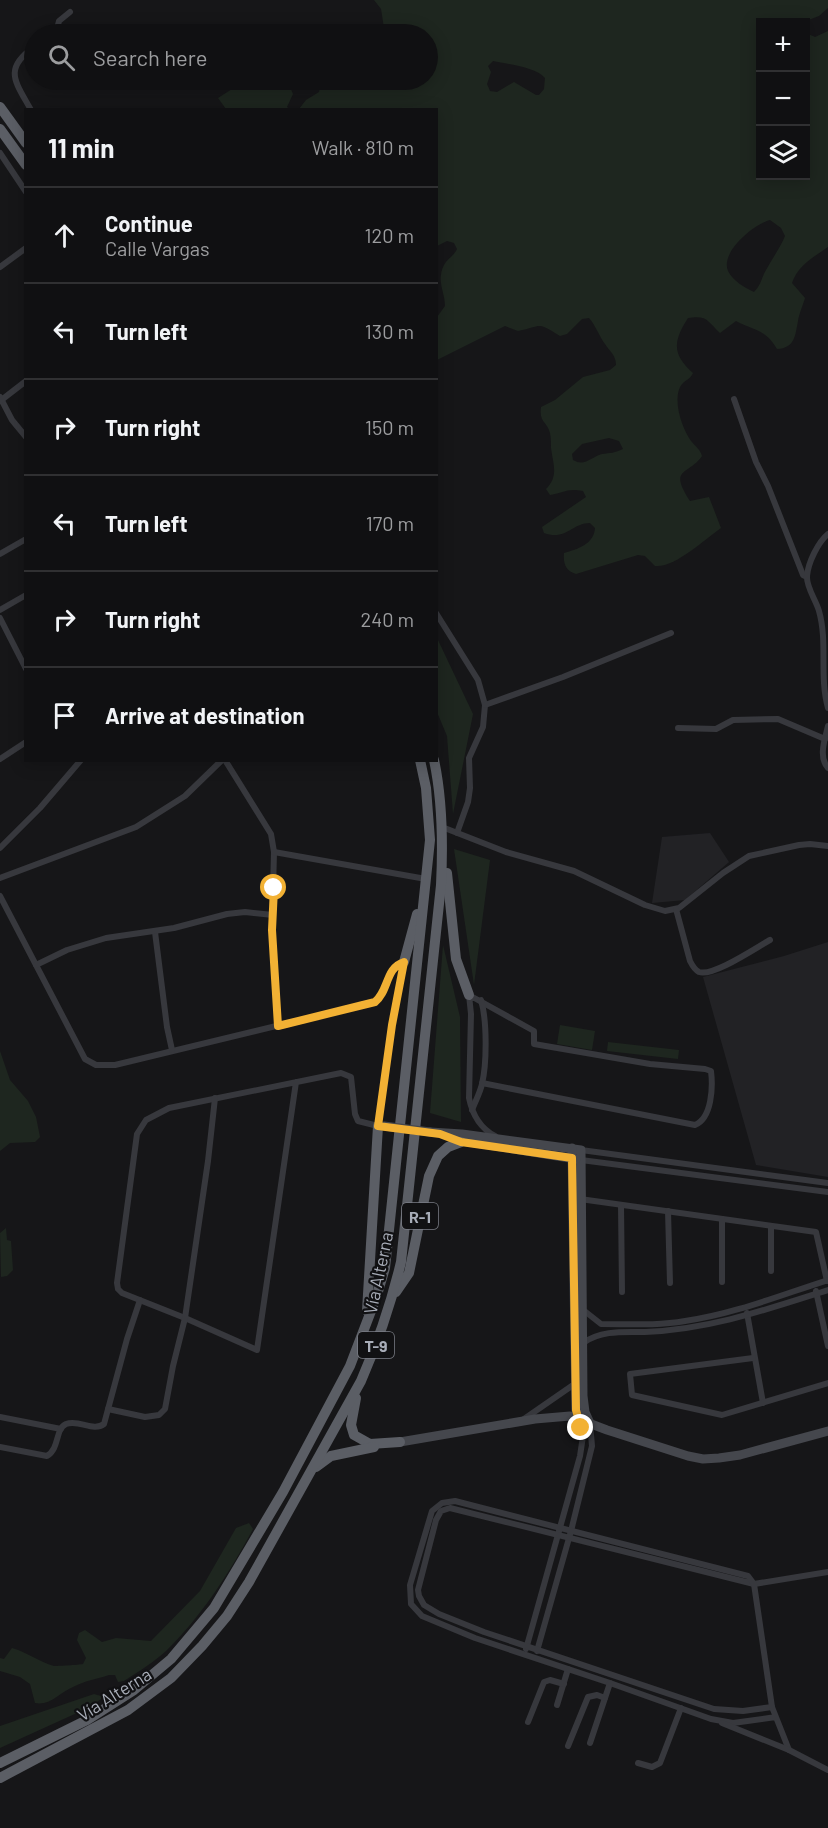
<!DOCTYPE html>
<html lang="en">
<head>
<meta charset="utf-8">
<style>
  body { margin:0; font-family:Barlow,sans-serif; background:#19191b; color:#f1f3f6 }
  .controls { position:absolute; right:18px; top:18px; display:grid; overflow:hidden; border-radius:0px; box-shadow:0 3px 15px #0003 }
  .controls button { width:54px; height:54px; display:grid; place-items:center; padding:0; border:0; border-bottom:2px solid #303032; background:#101012; color:#f1f3f6; font:30px sans-serif }
  .stop { position:absolute; width:18px; height:18px; margin:-14px; border:4px solid #f2b134; border-radius:50%; background:#fff }
  .stop.end { background:#f2b134; border-color:#fff; box-shadow:0 2px 6px #0008 }
  .list { margin:0; padding:0; list-style:none }
  h2 { display:flex; justify-content:space-between; align-items:center; height:78px; margin:0; padding:0 24px; font-size:26px }
  h2 small { font-size:20px; font-weight:400; color:#9c9d9f }
  .list li { display:grid; grid-template-columns:39px 1fr auto; gap:18px; align-items:center; box-sizing:border-box; height:96px; padding:0 24px; border-top:2px solid #303032 }
  .list b { display:block; font-size:22px; white-space:nowrap }
  .list p { margin:0; font-size:20px; white-space:nowrap; color:#9c9d9f }
  .list em { font-size:20px; font-style:normal; color:#9c9d9f }
  .icon { flex:none; width:33px; height:33px; fill:none; stroke:currentColor; stroke-width:2; stroke-linecap:round; stroke-linejoin:round }
  .map { position:relative; flex:none; width:828px; height:1828px; overflow:hidden }
  .search { position:absolute; background:#101012; box-shadow:0 3px 15px #0003; left:24px; top:24px; width:414px; height:66px; display:flex; align-items:center; gap:15px; box-sizing:border-box; padding:0 21px; border-radius:33px; color:#9c9d9f; font-size:22px }
  .panel { position:absolute; background:#101012; box-shadow:0 3px 15px #0003; left:24px; top:108px; width:414px; height:654px; border-radius:0px }
  .map>svg:first-child { display:block }
  .built { fill:#222225 }
  .green { fill:#1e261f; fill-rule:evenodd }
  .lines { fill:none; stroke-linecap:round; stroke-linejoin:round }
  .minor { stroke:#37383d; stroke-width:6 }
  .secondary { stroke:#45474d; stroke-width:9 }
  .trunk { stroke:#5b5e65; stroke-width:10 }
  .secondary-bridge { stroke:#45474d; stroke-width:9 }
  .route { stroke:#f2b134; stroke-width:8 }
  .labels { text-anchor:middle; dominant-baseline:central; stroke-width:4.5; stroke-linejoin:round; paint-order:stroke }
  .shield { fill:#111113; stroke:#7b7e86; stroke-width:1.5 }
  .shield-label { font-size:16px; font-weight:bold; fill:#a8adb8 }
  .street-label { font-size:18px; fill:#a8adb8; stroke:#111113 }
</style>
</head>
<body>
<div class="map">
<svg width="828" height="1828" viewBox="0 0 828 1828">
  <rect width="100%" height="100%" fill="#161618"/>
  <!-- built -->
  <g class="built">
    <path d="M710,833l19,29 -44,38 -33,3 10,-66z"/>
    <path d="M828,942v235l-72,-12 -53,-188 81,-21z"/>
  </g>
  <!-- green -->
  <g class="green">
    <path d="M374,0h454v8l-9,8 -16,6h-43v154h46v-143l9,4 13,-6v216c-14,10 -30,18 -36,36l13,15c-2,7 -6,16 -7,23 -3,15 -3,27 -21,28 -12,-20 -22,-18 -41,-28l-16,12c-13,-12 -12,-18 -32,-15 -16,25 -15,37 5,55 -3,7 -9,7 -13,14 -7,15 2,41 11,54 5,6 9,8 11,15 -14,20 -34,11 -12,45l19,-4 12,31c-16,11 -46,40 -66,38l-10,-10 -7,-1 -62,19c-10,-3 -13,-10 -12,-21 14,-4 30,-9 31,-25l-5,-5c-18,0 -24,18 -46,10l-2,-6 44,-30 -3,-6c-17,-3 -19,2 -33,4l-4,-6c13,-13 7,-25 5,-41 0,-5 0,-10 -1,-15 -3,-12 -11,-10 -9,-26l14,-7 28,-23 27,-7 6,-5c0,-10 -6,-13 -11,-21 -6,-8 -9,-18 -16,-26l-7,1 -15,15 -7,2c-24,-15 -17,-10 -42,-5l-13,-5 -68,34v-43l8,-11c0,-14 -9,-25 -1,-41 3,-6 10,-9 13,-16l-3,-6 -7,-2 -10,5 -1,-136 -137,-1 7,-9 13,-8 1,-7 -3,-5h35l8,6 9,-6h59v-46h-43l-4,-25zM493,61c14,3 43,6 52,17l-1,11 -5,6h-3l-22,-13 -17,10 -7,-1 -3,-7 4,-12 -3,-6zM770,220l11,8 4,8c-5,12 -13,23 -19,34 -5,9 -5,15 -12,22 -9,-4 -22,-12 -26,-21 -8,-19 26,-47 42,-51zM609,438l10,3 4,8c-8,4 -13,4 -21,5 -11,3 -17,13 -29,6l-1,-6 10,-10z"/>
    <path d="M246,80h41l6,14 -6,13 2,2h-63l-8,-11z"/>
    <path d="M437,638l36,76 -20,100 -6,-78 -10,-24z"/>
    <path d="M454,849l36,11 -16,125z"/>
    <path d="M443,945l17,72 1,105 -31,-9z"/>
    <path d="M560,1025l35,6 -3,19 -35,-6z"/>
    <path d="M608,1042l71,8 -1,9 -71,-8z"/>
    <path d="M0,1051l10,29 18,21 8,16 4,20 -5,5 -25,1 -10,8z"/>
    <path d="M6,1228l1,12 4,1 2,29 -6,6 -6,1 -1,-44z"/>
    <path d="M249,1523l4,6c-23,43 -52,88 -87,122 -12,11 -28,21 -42,30l-6,1 -3,-7h-6c-12,4 -25,6 -36,12 -14,6 -23,19 -38,16l-5,-19 -10,-7 -20,-6v-13l4,1 8,-11c15,4 27,14 42,18 2,0 25,-1 29,-2l3,-6 -9,-18 2,-7 6,-3 17,12 14,-4 35,3 49,-50 36,-63z"/>
    <path d="M94,1694l7,2v3l-11,8 -90,41v-22z"/>
  </g>
  <g class="lines">
    <!-- minor -->
    <g class="minor">
      <path d="M51,34l6,-5 2,-8 11,-9"/>
      <path d="M31,110c-16,-29 -28,-41 3,-63"/>
      <path d="M0,153l26,39"/>
      <path d="M0,267l26,-19"/>
      <path d="M0,397l12,23 14,17"/>
      <path d="M734,399l22,63 12,24 35,89 4,2"/>
      <path d="M0,401l26,-20"/>
      <path d="M828,534c-10,8 -20,29 -21,42 -1,11 9,24 12,35 9,32 0,65 9,97"/>
      <path d="M0,554l26,-15"/>
      <path d="M0,610l26,-15"/>
      <path d="M436,613l42,67 7,25 -2,22 -14,31 1,30 -2,14 -11,31"/>
      <path d="M0,618l26,51"/>
      <path d="M485,705l78,-28 108,-44"/>
      <path d="M828,726c-3,13 -10,31 0,42"/>
      <path d="M678,728l38,1 17,-9 45,-1 47,20"/>
      <path d="M0,759l26,-17"/>
      <path d="M225,760l46,74 3,18 -2,78 6,96"/>
      <path d="M442,827l64,25 68,19 71,34 20,6 14,-3 44,-35 26,-17 50,-11 11,-1 18,2"/>
      <path d="M0,848l40,-40 41,-48"/>
      <path d="M274,852l152,27"/>
      <path d="M0,878l136,-51 49,-31 37,-36"/>
      <path d="M0,896l85,163 11,6h19l260,-63c14,-11 9,-34 29,-40"/>
      <path d="M676,909l14,52c2,4 5,9 9,11 14,5 58,-25 71,-32"/>
      <path d="M155,932l12,95 5,23"/>
      <path d="M36,965l31,-15 39,-12 68,-10 53,-14 18,-2 28,3"/>
      <path d="M296,1082l-39,268 -72,-32 -63,-25 -4,-4 -1,-6 20,-149 9,-14 23,-12 172,-35 10,4 4,37 3,7 20,5 14,-101 12,-63"/>
      <path d="M482,1083l213,42c17,-7 18,-38 16,-54l-6,-2 -55,-5 -116,-20v-13l-65,-36 2,19 -2,84c3,15 11,30 26,38"/>
      <path d="M472,1110c3,-8 8,-17 10,-26 5,-21 5,-64 -1,-84"/>
      <path d="M581,1150l247,33"/>
      <path d="M581,1160l247,32"/>
      <path d="M580,1199l236,33 11,49"/>
      <path d="M621,1205l1,87"/>
      <path d="M668,1211l2,72"/>
      <path d="M771,1271v-45"/>
      <path d="M722,1282v-63"/>
      <path d="M816,1291l12,55"/>
      <path d="M582,1309l19,15c28,0 56,2 84,-3 49,-7 96,-26 143,-41"/>
      <path d="M747,1313l16,90"/>
      <path d="M583,1343c18,-13 40,-11 62,-11 66,-3 120,-22 183,-42"/>
      <path d="M753,1358l-123,16 2,21 90,20 106,-32"/>
      <path d="M108,1409l37,8 14,-2 6,-6 8,-43 12,-48 23,-157 7,-63"/>
      <path d="M0,1417l61,12"/>
      <path d="M524,1419l52,-36"/>
      <path d="M0,1447l47,9c13,-8 8,-27 19,-32 13,-5 27,8 38,0l23,-85 13,-39"/>
      <path d="M526,1649l54,-193 3,-20 -5,-17"/>
      <path d="M537,1651l34,-120 21,-85 -2,-23"/>
      <path d="M557,1705l11,-36"/>
      <path d="M772,1707l-29,4 -29,-2 -230,-77 -45,-18 -15,-9 -5,-9 -1,-6 18,-70 5,-9 9,-3 304,76 74,-12"/>
      <path d="M776,1717l-43,6 -22,-4 -101,-36 -135,-45 -53,-22 -11,-12 -1,-19 22,-74 10,-8 13,-2 293,75 6,8 18,123 17,43"/>
      <path d="M528,1722l16,-40 6,-2 14,4"/>
      <path d="M722,1723l67,27 39,20"/>
      <path d="M590,1743l20,-60"/>
      <path d="M568,1746l20,-49 9,-2 8,3"/>
      <path d="M638,1763l14,4 8,-4 21,-55"/>
    </g>
    <!-- secondary -->
    <g class="secondary">
      <path d="M430,1132l32,2 119,16 2,246 2,16 5,11"/>
      <path d="M456,1140l120,19"/>
      <path d="M572,1148l4,262 2,8"/>
      <path d="M400,1442l135,-23 35,-3 37,14 81,26 15,3 16,-1 21,-3 88,-24"/>
    </g>
    <!-- trunk -->
    <g class="trunk">
      <path d="M0,107l26,36"/>
      <path d="M0,129l26,36"/>
      <path d="M447,873l9,86 13,36"/>
      <path d="M404,962l13,-48"/>
      <path d="M396,1292l13,-19 20,-97 9,-20 10,-9 13,-5"/>
      <path d="M367,1311l11,-185"/>
      <path d="M356,1398l-5,27 3,10 16,9 30,-2"/>
      <path d="M316,1467l15,-11 43,-9"/>
      <path d="M0,1763l87,-43 47,-30 37,-31 43,-51 69,-116 67,-126 26,-68 9,-30 2,-19 43,-409 -4,-52 -6,-28"/>
      <path d="M0,1778l128,-68 43,-32 31,-32 25,-30 22,-34 112,-201c17,-39 30,-77 40,-119l40,-377c2,-41 2,-83 -7,-125"/>
    </g>
    <!-- secondary-bridge -->
    <path class="secondary-bridge" d="M384,1126l46,6"/>
  </g>
  <g class="lines">
    <!-- route -->
    <path class="route" d="M274,888l-2,42 6,96 97,-24c14,-11 10,-34 29,-40l-12,63 -14,101 62,8 21,8 111,16 4,252 5,18"/>
  </g>
  <g class="labels">
    <!-- shield labels -->
    <g class="shield">
      <rect x="402" y="1203" width="36" height="26" rx="4.5"/>
      <rect x="358" y="1332" width="36" height="26" rx="4.5"/>
    </g>
    <g class="shield-label">
      <text x="420" y="1216">R-1</text>
      <text x="376" y="1345">T-9</text>
    </g>
    <!-- street labels -->
    <g class="street-label">
      <text transform="translate(378 1273) rotate(-78)">Vía Alterna</text>
      <text transform="translate(114 1694) rotate(-32)">Vía Alterna</text>
    </g>
  </g>
</svg>
<div class="controls">
<button>+</button>
<button>−</button>
<button><svg class="icon" aria-label="layers" viewBox="0 0 24 24"><path d="M12 4l9 5-9 5-9-5zM3 14l9 5 9-5"/></svg></button>
</div>
<div class="stop" style="left:274px;top:888px"></div>
<div class="stop end" style="left:581px;top:1428px"></div>
<div class="search"><svg class="icon" aria-label="search" viewBox="0 0 24 24"><circle cx="10" cy="10" r="6"/><path d="M15 15l6 6"/></svg>Search here</div>
<section class="panel">
<h2>11 min<small>Walk · 810 m</small></h2>
<ul class="list">
<li><svg class="icon" aria-label="ahead" viewBox="0 0 24 24"><path d="M12 20V5M6 11l6-6 6 6"/></svg><div><b>Continue</b><p>Calle Vargas</p></div><em>120 m</em></li>
<li><svg class="icon" aria-label="left" viewBox="0 0 24 24"><path d="M17 20v-9H6M10 6l-5 5 5 5"/></svg><div><b>Turn left</b></div><em>130 m</em></li>
<li><svg class="icon" aria-label="right" viewBox="0 0 24 24"><path d="M7 20v-9h11M14 6l5 5-5 5"/></svg><div><b>Turn right</b></div><em>150 m</em></li>
<li><svg class="icon" aria-label="left" viewBox="0 0 24 24"><path d="M17 20v-9H6M10 6l-5 5 5 5"/></svg><div><b>Turn left</b></div><em>170 m</em></li>
<li><svg class="icon" aria-label="right" viewBox="0 0 24 24"><path d="M7 20v-9h11M14 6l5 5-5 5"/></svg><div><b>Turn right</b></div><em>240 m</em></li>
<li><svg class="icon" aria-label="arrive" viewBox="0 0 24 24"><path d="M6 21V4h12l-3 4 3 4H6"/></svg><div><b>Arrive at destination</b></div></li>
</ul>
</section>
</div>
</body>
</html>
